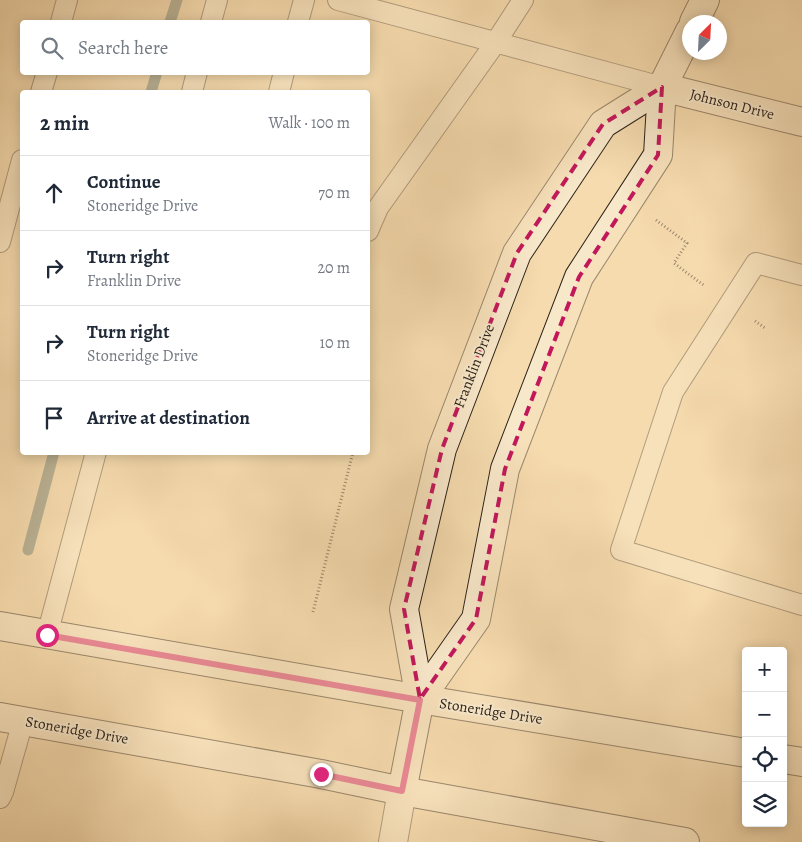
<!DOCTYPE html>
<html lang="en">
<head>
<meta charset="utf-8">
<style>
  body { margin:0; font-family:Alegreya,serif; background:#f6f6f7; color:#1f2937 }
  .controls { position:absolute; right:15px; bottom:15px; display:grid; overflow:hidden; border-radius:5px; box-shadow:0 2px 12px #0003 }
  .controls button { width:45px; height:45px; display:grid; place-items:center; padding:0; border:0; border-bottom:1px solid #e0e1e3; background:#fff; color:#1f2937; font:25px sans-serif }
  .compass { position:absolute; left:682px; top:15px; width:45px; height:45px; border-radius:50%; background:#fff; box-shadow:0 2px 12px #0003; rotate:24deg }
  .stop { position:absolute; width:15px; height:15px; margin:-11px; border:4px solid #db2777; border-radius:50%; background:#fff }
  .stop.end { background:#db2777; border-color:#fff; box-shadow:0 1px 5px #0008 }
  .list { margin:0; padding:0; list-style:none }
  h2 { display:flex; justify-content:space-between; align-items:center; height:65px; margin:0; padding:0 20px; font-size:21px }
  h2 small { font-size:16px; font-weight:400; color:#747a83 }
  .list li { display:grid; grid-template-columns:32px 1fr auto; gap:15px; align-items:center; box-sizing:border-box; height:75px; padding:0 20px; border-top:1px solid #e0e1e3 }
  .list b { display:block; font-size:19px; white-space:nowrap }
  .list p { margin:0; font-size:16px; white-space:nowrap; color:#747a83 }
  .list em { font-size:16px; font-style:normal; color:#747a83 }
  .icon { flex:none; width:28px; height:28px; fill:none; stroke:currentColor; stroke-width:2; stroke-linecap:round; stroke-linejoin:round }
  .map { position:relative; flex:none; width:802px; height:842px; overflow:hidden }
  .search { position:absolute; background:#fff; box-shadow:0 2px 12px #0003; left:20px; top:20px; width:350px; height:55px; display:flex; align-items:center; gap:12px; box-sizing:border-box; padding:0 18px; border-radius:5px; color:#747a83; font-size:19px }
  .panel { position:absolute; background:#fff; box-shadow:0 2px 12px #0003; left:20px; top:90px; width:350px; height:365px; border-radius:5px }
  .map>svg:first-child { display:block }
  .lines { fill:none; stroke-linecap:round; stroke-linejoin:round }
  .stream { stroke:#707e74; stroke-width:11 }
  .lane-casing { stroke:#5f5140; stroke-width:22 }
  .street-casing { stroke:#5f5140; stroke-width:30 }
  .secondary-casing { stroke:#2d231b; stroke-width:30 }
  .path { stroke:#2d231b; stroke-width:3; stroke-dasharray:1 2.5; stroke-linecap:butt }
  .lane { stroke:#f8e8ca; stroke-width:20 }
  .street { stroke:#f8e8ca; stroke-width:28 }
  .secondary { stroke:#f8e8ca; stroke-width:28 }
  .route { stroke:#db2777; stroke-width:6 }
  .marked { fill:none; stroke:#c2185b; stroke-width:4; stroke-dasharray:10 6; stroke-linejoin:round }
  .labels { text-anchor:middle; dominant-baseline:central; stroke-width:4; stroke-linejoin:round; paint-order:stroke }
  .street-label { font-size:15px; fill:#2d231b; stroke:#f8e8ca }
</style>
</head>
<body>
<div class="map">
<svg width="802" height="842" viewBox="0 0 802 842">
  <rect width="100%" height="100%" fill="#f5dbae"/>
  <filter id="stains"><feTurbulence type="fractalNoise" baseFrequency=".004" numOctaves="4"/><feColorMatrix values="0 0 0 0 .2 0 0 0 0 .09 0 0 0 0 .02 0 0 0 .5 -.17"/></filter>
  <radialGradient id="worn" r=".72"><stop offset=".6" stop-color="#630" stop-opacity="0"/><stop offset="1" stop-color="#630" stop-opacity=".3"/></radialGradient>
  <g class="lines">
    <!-- stream -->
    <g class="stream">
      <path d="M170,22l7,-22"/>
      <path d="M151,92l6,-20"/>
      <path d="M28,550l26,-98"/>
    </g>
    <!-- lane casing -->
    <g class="lane-casing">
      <g id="lane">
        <path d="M338,0l324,87"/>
        <path d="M61,22l6,-22"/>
        <path d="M211,22l6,-22"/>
        <path d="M298,22l6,-22"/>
        <path d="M41,92l6,-20"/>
        <path d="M192,92l5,-20"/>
        <path d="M279,92l5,-20"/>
        <path d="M368,231l10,-23 118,-166 27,-42"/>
        <path d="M0,242l22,-82"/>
        <path d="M802,275l-46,-12 -83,129 -52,158 181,55"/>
        <path d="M47,635l49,-183"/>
        <path d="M0,798l3,-6 20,-71"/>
      </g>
    </g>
    <!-- street casing -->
    <g class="street-casing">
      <path id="street" d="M393,842l9,-51"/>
    </g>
    <!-- secondary casing -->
    <g class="secondary-casing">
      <g id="secondary">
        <path d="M694,22l11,-22"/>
        <path d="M662,87l140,35"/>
        <path d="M0,626l420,73 326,54"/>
        <path d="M420,699l56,-80 29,-150 74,-192 79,-122 4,-68 28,-56"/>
        <path d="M0,717l321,57 81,17 283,51"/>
        <path d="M783,759l19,3"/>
        <path d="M402,791l18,-92 -16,-90 38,-160 75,-196 86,-129 59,-37"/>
      </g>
    </g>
    <!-- path -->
    <g class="path">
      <path d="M656,220l31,23 -13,20 13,10 18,13"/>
      <path d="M755,321l10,7"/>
      <path d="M313,612l40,-160"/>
    </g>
    <!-- lane -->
    <use href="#lane" class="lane"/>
    <!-- street -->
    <use href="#street" class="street"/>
    <!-- secondary -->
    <use href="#secondary" class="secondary"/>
  </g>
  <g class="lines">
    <!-- route -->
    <path class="route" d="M47,635l373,65 -18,91 -81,-17"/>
  </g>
  <!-- marked area -->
  <path d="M0 0H802V842H0ZM662,87l-4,68 -79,122 -74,192 -29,150 -56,80 -16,-90 38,-160 75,-196 86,-129z" fill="#f5dbae" fill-opacity=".55" fill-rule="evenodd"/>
  <path class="marked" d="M662,87l-4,68 -79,122 -74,192 -29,150 -56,80 -16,-90 38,-160 75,-196 86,-129z"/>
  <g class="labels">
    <!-- street labels -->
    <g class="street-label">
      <text transform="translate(732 104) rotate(14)">Johnson Drive</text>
      <text transform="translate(474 366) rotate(-69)">Franklin Drive</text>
      <text transform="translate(491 711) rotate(9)">Stoneridge Drive</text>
      <text transform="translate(77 730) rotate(10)">Stoneridge Drive</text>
    </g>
  </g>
  <rect width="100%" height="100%" filter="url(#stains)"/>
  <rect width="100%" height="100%" fill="url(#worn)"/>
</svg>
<div class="controls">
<button>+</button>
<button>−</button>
<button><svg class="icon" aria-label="locate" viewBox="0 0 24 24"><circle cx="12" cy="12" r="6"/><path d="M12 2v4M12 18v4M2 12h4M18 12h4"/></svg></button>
<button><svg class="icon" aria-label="layers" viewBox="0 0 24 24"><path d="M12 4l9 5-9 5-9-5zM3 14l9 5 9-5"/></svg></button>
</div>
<svg class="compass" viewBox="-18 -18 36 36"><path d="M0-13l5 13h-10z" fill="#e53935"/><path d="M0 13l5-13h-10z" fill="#747a83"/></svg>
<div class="stop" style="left:47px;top:635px"></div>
<div class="stop end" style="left:321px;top:774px"></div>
<div class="search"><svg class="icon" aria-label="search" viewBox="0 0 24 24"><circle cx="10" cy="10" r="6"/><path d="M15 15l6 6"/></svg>Search here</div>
<section class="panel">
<h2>2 min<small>Walk · 100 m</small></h2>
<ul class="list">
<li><svg class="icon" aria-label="ahead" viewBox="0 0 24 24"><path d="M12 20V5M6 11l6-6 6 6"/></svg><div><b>Continue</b><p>Stoneridge Drive</p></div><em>70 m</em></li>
<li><svg class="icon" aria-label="right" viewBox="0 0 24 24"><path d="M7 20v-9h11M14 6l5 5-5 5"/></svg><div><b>Turn right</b><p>Franklin Drive</p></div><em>20 m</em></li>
<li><svg class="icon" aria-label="right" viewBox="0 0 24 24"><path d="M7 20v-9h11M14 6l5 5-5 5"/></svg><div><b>Turn right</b><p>Stoneridge Drive</p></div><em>10 m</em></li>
<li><svg class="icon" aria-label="arrive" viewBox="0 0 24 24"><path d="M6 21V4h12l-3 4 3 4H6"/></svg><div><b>Arrive at destination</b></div></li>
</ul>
</section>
</div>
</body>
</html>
